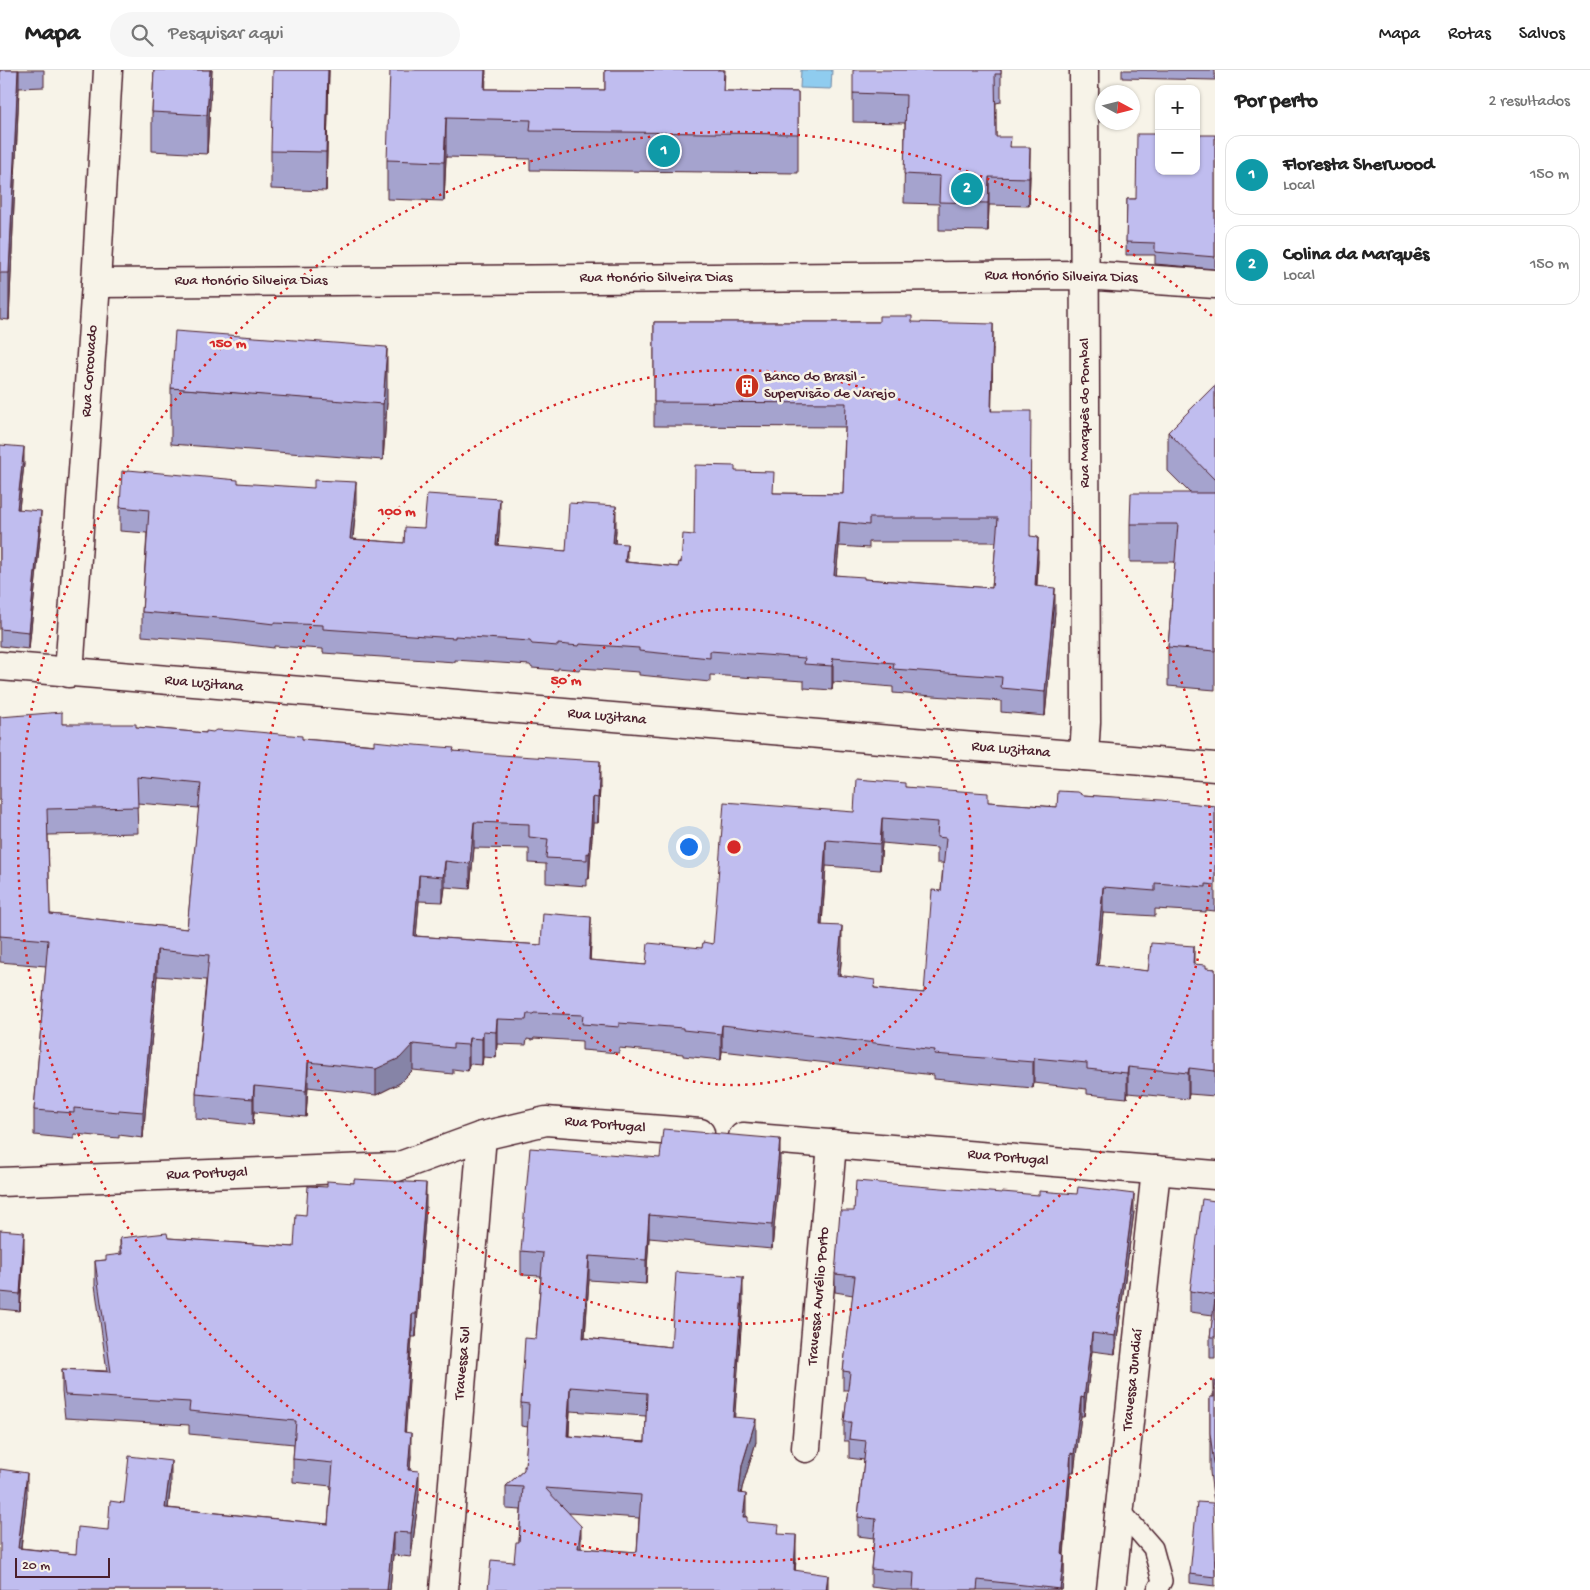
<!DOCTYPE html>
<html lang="pt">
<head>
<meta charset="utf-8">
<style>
  body { margin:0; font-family:"Gochi Hand",sans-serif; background:#f6f6f6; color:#222 }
  .controls { position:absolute; right:15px; top:15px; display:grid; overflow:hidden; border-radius:10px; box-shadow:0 1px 4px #0004 }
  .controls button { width:45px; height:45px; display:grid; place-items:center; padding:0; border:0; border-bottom:1px solid #e0e0e0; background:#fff; color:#222; font:25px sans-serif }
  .compass { position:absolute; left:1095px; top:15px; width:45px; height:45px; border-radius:50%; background:#fff; box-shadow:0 1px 4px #0004; rotate:97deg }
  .scale { position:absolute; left:15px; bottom:12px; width:95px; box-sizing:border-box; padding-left:5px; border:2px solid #4a1f2b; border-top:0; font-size:14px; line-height:18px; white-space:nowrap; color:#4a1f2b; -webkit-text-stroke:4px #f7f3e8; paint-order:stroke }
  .you { position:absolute; left:688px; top:776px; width:18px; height:18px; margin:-12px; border:4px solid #fff; border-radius:50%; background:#1a73e8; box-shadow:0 0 0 8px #1a73e833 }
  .badge { display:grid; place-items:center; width:32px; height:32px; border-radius:50%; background:#111827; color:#fff; font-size:16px; font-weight:700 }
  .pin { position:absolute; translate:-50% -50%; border:2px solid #fff; box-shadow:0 1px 5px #0006 }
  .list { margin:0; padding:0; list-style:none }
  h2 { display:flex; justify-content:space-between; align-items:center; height:65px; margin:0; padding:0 20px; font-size:21px }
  h2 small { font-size:16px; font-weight:400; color:#767676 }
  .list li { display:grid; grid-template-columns:32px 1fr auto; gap:15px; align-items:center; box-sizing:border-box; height:80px; margin:0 10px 10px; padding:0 10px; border:1px solid #e0e0e0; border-radius:15px }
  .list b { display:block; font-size:19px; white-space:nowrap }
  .list p { margin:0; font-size:16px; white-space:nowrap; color:#767676 }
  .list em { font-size:16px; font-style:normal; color:#767676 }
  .icon { flex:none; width:28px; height:28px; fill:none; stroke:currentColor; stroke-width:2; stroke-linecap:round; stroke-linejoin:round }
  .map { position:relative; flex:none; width:1215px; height:1520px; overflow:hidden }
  header { display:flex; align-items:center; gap:30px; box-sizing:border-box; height:70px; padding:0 25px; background:#fff; border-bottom:1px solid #e0e0e0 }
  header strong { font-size:24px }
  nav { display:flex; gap:28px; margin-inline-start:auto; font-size:18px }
  .search { width:350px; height:45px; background:#f6f6f6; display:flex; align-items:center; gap:12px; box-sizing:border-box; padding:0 18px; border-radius:28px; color:#767676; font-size:19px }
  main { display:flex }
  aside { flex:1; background:#fff }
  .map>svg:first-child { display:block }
  .water { fill:#8fccef; stroke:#7387a1 }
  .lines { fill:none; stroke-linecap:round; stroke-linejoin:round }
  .service-casing { stroke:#4a1f2b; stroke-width:22 }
  .minor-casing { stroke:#4a1f2b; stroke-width:31 }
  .tertiary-casing { stroke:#4a1f2b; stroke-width:31 }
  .service { stroke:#f7f3e8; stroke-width:19 }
  .minor { stroke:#f7f3e8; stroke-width:28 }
  .tertiary { stroke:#f7f3e8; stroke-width:28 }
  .wall { fill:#a5a3ce; stroke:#4a1f2b; fill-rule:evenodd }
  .shaded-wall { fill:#8684a7; stroke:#4a1f2b }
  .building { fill:#c0bdef; stroke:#4a1f2b; fill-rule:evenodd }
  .ring { fill:none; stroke:#d62828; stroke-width:2.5; stroke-dasharray:2.5 5 }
  .labels { text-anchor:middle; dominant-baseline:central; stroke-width:5; stroke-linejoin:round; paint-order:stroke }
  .street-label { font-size:15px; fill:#4a1f2b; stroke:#f7f3e8 }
  .poi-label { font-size:15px; fill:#4a1f2b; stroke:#f7f3e8; text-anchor:start }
  .centre { fill:#d62828; stroke:#f7f3e8; stroke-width:2.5 }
  .ring-label { font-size:15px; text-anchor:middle; font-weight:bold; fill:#d62828; stroke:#f7f3e8; stroke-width:5; stroke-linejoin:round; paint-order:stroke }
</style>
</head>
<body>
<header>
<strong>Mapa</strong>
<div class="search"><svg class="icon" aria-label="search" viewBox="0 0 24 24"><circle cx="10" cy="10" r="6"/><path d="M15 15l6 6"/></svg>Pesquisar aqui</div>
<nav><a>Mapa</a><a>Rotas</a><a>Salvos</a></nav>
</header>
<main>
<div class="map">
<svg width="1215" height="1520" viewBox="0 0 1215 1520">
  <rect width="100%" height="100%" fill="#f7f3e8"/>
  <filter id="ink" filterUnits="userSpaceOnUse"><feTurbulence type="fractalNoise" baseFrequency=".02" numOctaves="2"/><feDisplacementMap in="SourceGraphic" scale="10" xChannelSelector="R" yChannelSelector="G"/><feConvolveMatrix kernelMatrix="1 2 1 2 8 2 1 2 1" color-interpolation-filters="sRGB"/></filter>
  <g filter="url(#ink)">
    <!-- water -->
    <path class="water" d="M801,0h31l-1,19 -31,-1z"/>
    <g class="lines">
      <!-- service casing -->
      <g class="service-casing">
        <path id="service" d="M1119,1439l34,39 9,33 -5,9"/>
      </g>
      <!-- minor casing -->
      <g class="minor-casing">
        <g id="minor">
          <path d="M96,213l988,-8 131,9"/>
          <path d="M0,596l1084,90"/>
          <path d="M69,603l27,-390 12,-213"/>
          <path d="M743,1067l472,38"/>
          <path d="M0,1112l397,-15 85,-31 64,-15 154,12"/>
          <path d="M806,1378l26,-304"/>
          <path d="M444,1520l38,-454"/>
          <path d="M1111,1520l45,-420"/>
        </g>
      </g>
      <!-- tertiary casing -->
      <g class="tertiary-casing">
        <path id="tertiary" d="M1084,0l2,652 -2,34 131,11"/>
      </g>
      <!-- service -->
      <use href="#service" class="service"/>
      <!-- minor -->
      <use href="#minor" class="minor"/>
      <!-- tertiary -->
      <use href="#tertiary" class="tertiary"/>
    </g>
    <!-- wall -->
    <g class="wall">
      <path d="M0,0h44v17l-25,1 -10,232 -9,-1z"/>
      <path d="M154,0h58l-5,84 -55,-3v-39z"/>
      <path d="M329,0l-3,121 -55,-2v-38z"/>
      <path d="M605,0h120l-1,21 74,1v81l-268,-3v-11l-84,-2 -2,44 -57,-2v-39l98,-71 120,1z"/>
      <path d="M1001,0v32l-5,1v34l15,10 19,29 -1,30 -40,-1 -1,26 -49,-1v-26l-35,-1 1,-80 -52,-1v-29z"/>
      <path d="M1122,0h93v10l-93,-2z"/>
      <path d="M1215,65v134l-60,-5v-9h-29l1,-56h9z"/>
      <path d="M654,252h258l81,26 -2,63 47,150 -1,25 18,26 -10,104 -44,-4v-11l-108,-8v-6l-60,-5 -1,8 -28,-2v-7l-94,-6v7l-71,-7v-3l-59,-4 -1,2 -21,-2v2l-26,-2 -2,-3 -75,-5v2l-132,-9v-4l-49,-3v2l-42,-5 -90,-7v-24l5,-79 -27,-2v-24l8,-35 110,11 118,23 -3,33 51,4 20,-15 76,-5 -2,23 68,5 50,-21 -1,13 12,19 51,5 16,-32 41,-64 39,22 69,1 2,-67 -191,-1zM869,472h127l-4,46 -128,-9 -28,-4 3,-29 30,2z"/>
      <path d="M1215,315v305l-47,-4v-39l7,-85h-45v-38l60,-31 -22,-22v-39z"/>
      <path d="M171,318l216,15 -4,57 -212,-16z"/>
      <path d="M0,375l24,19 -5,45 22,19 -12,121 -29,-3z"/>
      <path d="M0,647l62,7 74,3 70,6 96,6 152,12 146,36 -2,36h-5l-4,56h-2v7l-41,-3v-19l-17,-1v-14l-55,-1 -4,41 -25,-2 -2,15 -24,-1 -3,35 125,9 50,-2 -1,17 56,5 56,-17 11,-4 141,-132 51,-25 83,15 69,5 26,-12 132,11v105l-9,-1v2l-51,-3v7l-52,-3 -5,53 50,5 46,-7 12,4 9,1v127l-26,-2 -1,5 -60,-6 -1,5 -40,-4v-5l-53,-6 -1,5 -99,-9v-4l-212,-24 -1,9 -38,-4v-2l-64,-6v5l-37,-3v-9l-48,-3 -1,2 -6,-1 -1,6 -29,-1 -1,14 -13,-1 -1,8 -13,-1 -1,7 -15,-2v5l-40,-4 -13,13 -24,12 -68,-8 -2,30 -52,-5 -1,13 -57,-6v-25l10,-114 -49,-4 -14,162 -24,-3v3l-45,-4v5l-40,-4v-25l12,-144 -46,-4zM137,733l62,5 -12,121 -137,-15 -2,-79 90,-2zM882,773l55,5v15h6l-2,28 -17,102 -49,-5 -35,-13 2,-23 -20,-27 4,-59 54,4z"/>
      <path d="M660,1088l120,5 -8,86 -123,-11 -3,46 -57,-4 -4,58 86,9 72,-46 -9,117 22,24 -14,46 -1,5 6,29 32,12 17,25 -1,11 33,20 -314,-28 5,-20 2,-32 -15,-1v-23l18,-16 1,-3 3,-40 -7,-1v-23l15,-64 5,-63 -20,-1v-24zM570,1341l76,5 -1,26 -76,-6zM569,1443l70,5 -2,34 -56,-4z"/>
      <path d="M1215,1131v157h-5v-21l3,-22 -23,-3v-21z"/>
      <path d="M426,1136l-10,131h-4l-7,95 6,24 -1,14 9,24 -8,63 -18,-2 -3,35h-390l27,-94 -6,52 55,6 32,-24 16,-27 47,-19 -3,24 160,16 3,-38 -38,-4v-23l1,-15 -105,-10v-9l-124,-7 -3,-26v-23l45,2 -12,-86v-24l11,-1 14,-5v-17h48l126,9 12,-32z"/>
      <path d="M854,1141l280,1 -19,142 -23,-3 -8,65h-3l-7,56h-3l-7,83v19l-2,16h-166l-25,-3v-18l3,-31 -16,-2v-19l6,-57 -15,-2v-17h-5v-19l4,-32h-5v-19l10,-76 -18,-3v-18z"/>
      <path d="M0,1160l24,19 -4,62 -20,-2z"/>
      <path d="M1213,1311h2v126l-2,-11 -3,-24v-75h3z"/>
      <path d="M1215,1489v27l-25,-3v-9z"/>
    </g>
    <!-- shaded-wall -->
    <g class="shaded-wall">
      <path d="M18,0h1v18l-10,232v-47z"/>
      <path d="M210,0h2l-5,84v-39z"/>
      <path d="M328,0h1l-3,121v-39z"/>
      <path d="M485,0h1l-1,49 -1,-30z"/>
      <path d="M446,48v39l-2,44v-39z"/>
      <path d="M1030,77v29l-1,30v-28z"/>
      <path d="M989,107v28l-1,26v-28z"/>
      <path d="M993,254v24l-2,87v-24z"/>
      <path d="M387,277v56l-4,57v-56z"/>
      <path d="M24,377v17l-7,62v-17z"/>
      <path d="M356,412v24l-6,57v-24z"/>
      <path d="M500,429v24l-4,46v-24z"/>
      <path d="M616,436v24l-3,37v-24z"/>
      <path d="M41,441v17l-12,121v-17z"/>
      <path d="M839,452v24l-5,53v-24z"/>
      <path d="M1038,467v24l-3,49v-24z"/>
      <path d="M627,474v24l-2,-6z"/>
      <path d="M1055,518v24l-10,104v-24z"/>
      <path d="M833,588v24l-1,8v-24z"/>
      <path d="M600,691v26l-2,36v-25z"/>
      <path d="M593,727v26l-4,56v-25z"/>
      <path d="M882,748v25l-2,27v-26z"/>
      <path d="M474,752v26l-4,41v-25z"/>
      <path d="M826,770v26l-6,84v-25z"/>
      <path d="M445,791v26l-2,15v-25z"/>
      <path d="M419,805v26l-5,60v-25z"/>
      <path d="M1103,817v26l-7,78v-26z"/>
      <path d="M591,847v26l-2,43v-26z"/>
      <path d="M842,856v26l-5,49v-26z"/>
      <path d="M1194,876v26l-1,-8z"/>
      <path d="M157,880v26l-14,162v-26z"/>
      <path d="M497,949v25l-1,14v-26z"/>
      <path d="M722,955v26l-1,9v-26z"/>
      <path d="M483,961v26l-1,8v-26z"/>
      <path d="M469,968v26l-1,7v-26z"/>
      <path d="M413,974v26l-13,13 -24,12v-26z"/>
      <path d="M1034,988v25l-1,5v-26z"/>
      <path d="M308,992v25l-2,30v-26z"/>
      <path d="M1128,997v26l-1,5v-25z"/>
      <path d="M1189,998v26l-1,5v-26z"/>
      <path d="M254,1016v26l-1,13v-26z"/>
      <path d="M780,1069v24l-8,86v-24z"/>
      <path d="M426,1113v23l-10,131v-23z"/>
      <path d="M1134,1124v18l-19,142v-18z"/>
      <path d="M649,1145v23l-3,46v-24z"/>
      <path d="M24,1162v17l-4,62v-17z"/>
      <path d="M589,1186v24l-6,81v-23z"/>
      <path d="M743,1207v24l-10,140v-24z"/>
      <path d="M412,1244v23l-8,118v-23z"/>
      <path d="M1092,1263v18l-8,65v-18z"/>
      <path d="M570,1317v24l-3,48v-23z"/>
      <path d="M1081,1327v19l-7,56v-18z"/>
      <path d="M756,1349v23l-14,46 -3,28v-23l3,-28z"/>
      <path d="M411,1363v23l-3,37v-23z"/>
      <path d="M1071,1383v19l-9,101v-18z"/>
      <path d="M171,1391v23l-6,47v-23z"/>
      <path d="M419,1401v23l-8,63v-24z"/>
      <path d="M27,1403v23l-9,75v-23z"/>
      <path d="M746,1424v23h-3z"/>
      <path d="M581,1456v23l-3,-1z"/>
      <path d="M393,1462v23l-3,35h-3z"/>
      <path d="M796,1465v24l-2,31v-20z"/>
      <path d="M1064,1485v19l-2,16h-2z"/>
      <path d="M828,1505v15h-2z"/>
    </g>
    <!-- building -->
    <g class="building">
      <path d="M0,0h18l-9,203h-9z"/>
      <path d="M154,0h56l-3,45 -55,-3z"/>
      <path d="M273,0h55l-2,82 -55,-1z"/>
      <path d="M390,0h95l-1,19 121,1v-20h119l-1,21 75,1v42l-268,-3 1,-11 -85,-2 -2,44 -57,-2z"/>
      <path d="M853,0h148v4h-6l1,63h15l-1,10h20l-1,31 -40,-1 -1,26 -49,-1 1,-26 -36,-2 2,-79 -53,-2z"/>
      <path d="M1137,64h22v37h37v-36h19v122l-60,-5v-9l-29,-1 1,-43h9z"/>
      <path d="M879,246h33v6l81,2 -2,87h40l-1,125 8,1 -3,49 20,2 -10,104 -44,-4 1,-11 -109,-8 1,-6 -61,-5 -1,8 -28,-2 1,-6 -95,-7v7l-71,-7v-3l-59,-4 -1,2 -21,-2v2l-26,-2 -2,-3 -75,-5v2l-132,-9v-4l-49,-2v1l-42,-5 -90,-7 7,-102 -29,-3 2,-36 6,1v-2l110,10v3l76,5v-8l42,2 -6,57 54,4 1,-16 19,1 3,-34 73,5 -4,46 70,6 3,-48 47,3 -3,37 14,1 -2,18 53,5 1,-5 2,1 2,-29 11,1 1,-70 40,1v5l39,1 -1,21 70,1 3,-91 -192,-1v-80h225zM869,448h129l-6,70 -128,-9v-2l-30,-2 5,-53 30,3z"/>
      <path d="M175,261l212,16 -4,57 -212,-16z"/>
      <path d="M1215,315v95l-47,-48z"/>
      <path d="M0,375l24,2 -7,62 24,2 -12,121 -29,-3z"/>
      <path d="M1131,423h84v158l-47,-4 10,-123h-48z"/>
      <path d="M62,642v12h74v3l70,6v-2l7,1 3,-2 18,1 1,-1 67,6v3l72,6v-4l28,3 52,4 -1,3 48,4 99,6 -2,37 -5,-1 -4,57 -2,-1v7l-41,-2 2,-19 -19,-2v-13l-55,-2 -4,42 -25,-3 -2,16 -24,-2 -5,61 127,9 2,-32 48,4 -2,43 57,5 2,-22 54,5 1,-6 10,2 11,-142 130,10 2,-33 49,4v4l83,6v9l69,5 1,-16 20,1 5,3 78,5 54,6v79l-9,-1v3l-51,-4v8l-52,-4 -7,78 52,6 3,-28 43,3 -1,18 13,1v3l9,1v102l-26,-3 -1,5 -60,-6 -1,6 -40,-4v-6l-53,-5 -1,4 -99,-8 1,-4 -213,-25 -1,9 -38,-4v-2l-64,-5v4l-37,-3 1,-9 -49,-2 -1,1h-6l-1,6 -29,-1 -1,13 -13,-1 -1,8 -13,-1 -1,7 -15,-1v4l-40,-4 -13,14 -24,11 -68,-7 -2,29 -52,-5 -1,13 -57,-5 13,-139 -52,-5 -14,162 -24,-2v2l-45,-4v5l-40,-3 14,-170 -48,-4v-219zM137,707l64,6 -14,146 -137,-15 -3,-105 91,-2zM882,748l56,4 -1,15 9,1 -5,53 -9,-1 -8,103 -50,-5 1,-8 -38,-5 5,-49 -22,-1 6,-85 54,4z"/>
      <path d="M663,1059l117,10 -8,86 -123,-10 -3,45 -57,-4 -6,82 88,9 5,-75 67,5 -10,140 23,2 -14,46 -3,28 7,1 -3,23h4v5l32,3 -1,9 18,1 -2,35 34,5 -2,15h-338l3,-30 23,2 2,-20h3l4,-55 -17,-1 18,-16v-4l1,1 4,-63 -8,-1 4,-65 11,1 7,-86 -22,-2 9,-103 130,10zM570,1317l77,6 -2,49 -78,-6zM545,1418l96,7 -4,57 -59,-4 3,-22z"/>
      <path d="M354,1109l72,4 -10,131h-4l-8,118 7,1 -3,37 11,1 -8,62 -18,-1 -6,58h-387v-121l27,4 -9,75 58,6 2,-27 30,3 2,-29 14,2 5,-47 42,5 -6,47 163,16 5,-61 -40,-4 3,-38 -107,-10 1,-9 -125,-7 -3,-26 49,3 -16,-111 11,-1v-4l16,-2 -2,-16 47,-5 1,5 126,9 2,-33 10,1 2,-29 19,1v-6l27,2z"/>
      <path d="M856,1111l146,12v-1l37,3v-4l38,3 1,-7 56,7 -19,142 -23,-3 -8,65 -3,-1 -7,57 -3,-1 -9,102h2l-4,34 -82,-9 -1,10h-64l1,-17 -43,-4 5,-50 -18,-2 8,-76 -17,-2 2,-17h-7l6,-50 -7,-1 12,-95 -20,-2 5,-63h14z"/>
      <path d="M1202,1129l13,2v94l-25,-4z"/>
      <path d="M0,1160l24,2 -4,62 -20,-2z"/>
      <path d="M1215,1229v38h-5z"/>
      <path d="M1213,1311h2v87l-2,-11 -3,-24v-36h4z"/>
      <path d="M1197,1432l16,1 2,74 -25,-3z"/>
    </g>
  </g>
  <!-- distance rings -->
  <g class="ring">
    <circle cx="734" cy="777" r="238"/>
    <circle cx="734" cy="777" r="477"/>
    <path d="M1212 1308A715 715 0 1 1 1212 246"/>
  </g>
  <!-- icons -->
  <defs>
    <g id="building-disc" transform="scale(1.25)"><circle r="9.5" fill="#c8321e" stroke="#f7f3e8"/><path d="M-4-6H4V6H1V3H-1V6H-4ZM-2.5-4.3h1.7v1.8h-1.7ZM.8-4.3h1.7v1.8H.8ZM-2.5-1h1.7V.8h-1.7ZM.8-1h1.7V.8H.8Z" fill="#fff"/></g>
  </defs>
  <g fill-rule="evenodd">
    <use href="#building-disc" x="747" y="316"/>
  </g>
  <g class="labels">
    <!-- street labels -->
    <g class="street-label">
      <text transform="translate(1061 207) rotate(1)">Rua Honório Silveira Dias</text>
      <text x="656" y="208">Rua Honório Silveira Dias</text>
      <text x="251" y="211">Rua Honório Silveira Dias</text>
      <text transform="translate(90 301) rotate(-86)">Rua Corcovado</text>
      <text transform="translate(1085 343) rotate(-90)">Rua Marquês do Pombal</text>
      <text transform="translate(204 614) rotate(5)">Rua Luzitana</text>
      <text transform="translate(607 647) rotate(5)">Rua Luzitana</text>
      <text transform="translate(1011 680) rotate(5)">Rua Luzitana</text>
      <text transform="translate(605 1055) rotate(5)">Rua Portugal</text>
      <text transform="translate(1008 1088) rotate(5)">Rua Portugal</text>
      <text transform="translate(207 1104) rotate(-2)">Rua Portugal</text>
      <text transform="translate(819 1226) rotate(-85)">Travessa Aurélio Porto</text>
      <text transform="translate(463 1293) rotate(-85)">Travessa Sul</text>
      <text transform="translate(1133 1310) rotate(-84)">Travessa Jundiaí</text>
    </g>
    <!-- poi labels -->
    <g class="poi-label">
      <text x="764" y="307">Banco do Brasil -<tspan x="764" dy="17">Supervisão de Varejo</tspan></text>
    </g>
  </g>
  <circle cx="734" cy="777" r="8" class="centre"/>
  <g class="ring-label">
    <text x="228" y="277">150 m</text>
    <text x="397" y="445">100 m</text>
    <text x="566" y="614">50 m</text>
  </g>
</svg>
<div class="controls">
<button>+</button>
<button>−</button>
</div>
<svg class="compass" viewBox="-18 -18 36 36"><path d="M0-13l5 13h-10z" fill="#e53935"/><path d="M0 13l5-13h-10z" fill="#767676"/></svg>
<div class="scale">20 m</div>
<div class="you"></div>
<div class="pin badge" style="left:664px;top:81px;background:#0f9aa8">1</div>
<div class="pin badge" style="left:967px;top:119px;background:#0f9aa8">2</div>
</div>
<aside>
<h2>Por perto<small>2 resultados</small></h2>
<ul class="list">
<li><span class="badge" style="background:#0f9aa8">1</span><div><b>Floresta Sherwood</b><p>Local</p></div><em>150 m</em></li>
<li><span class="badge" style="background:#0f9aa8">2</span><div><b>Colina da Marquês</b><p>Local</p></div><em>150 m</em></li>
</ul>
</aside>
</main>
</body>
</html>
